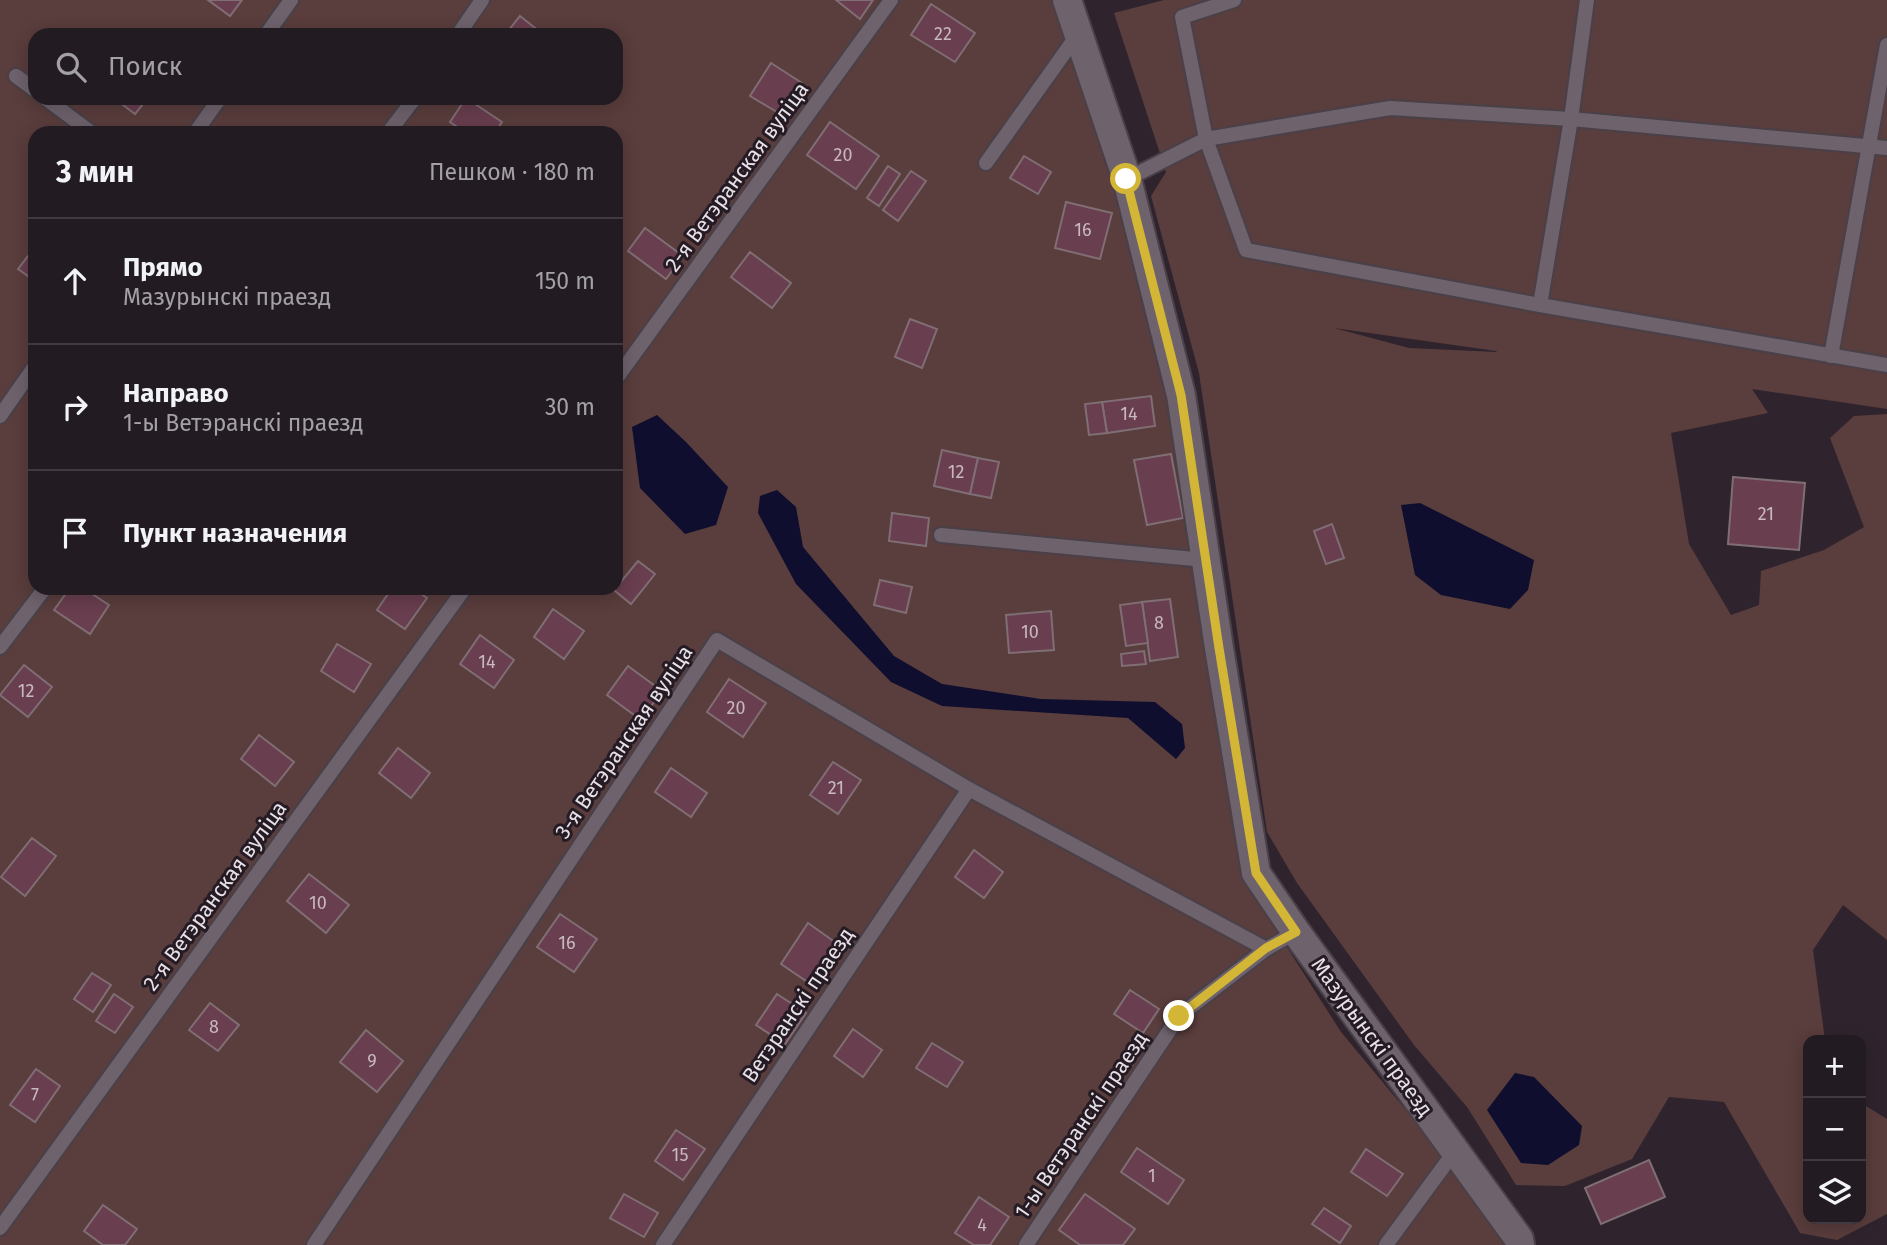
<!DOCTYPE html>
<html lang="ru">
<head>
<meta charset="utf-8">
<style>
  body { margin:0; font-family:"Fira Sans",sans-serif; background:#2f282f; color:#f1f3f6 }
  .controls { position:absolute; right:21px; bottom:21px; display:grid; overflow:hidden; border-radius:14px; box-shadow:0 4px 18px #0003 }
  .controls button { width:63px; height:63px; display:grid; place-items:center; padding:0; border:0; border-bottom:2px solid #403940; background:#231b22; color:#f1f3f6; font:35px sans-serif }
  .stop { position:absolute; width:21px; height:21px; margin:-16px; border:5px solid #d3b635; border-radius:50%; background:#fff }
  .stop.end { background:#d3b635; border-color:#fff; box-shadow:0 2px 7px #0008 }
  .list { margin:0; padding:0; list-style:none }
  h2 { display:flex; justify-content:space-between; align-items:center; height:91px; margin:0; padding:0 28px; font-size:30px }
  h2 small { font-size:23px; font-weight:400; color:#a3a1a5 }
  .list li { display:grid; grid-template-columns:46px 1fr auto; gap:21px; align-items:center; box-sizing:border-box; height:126px; padding:0 28px; border-top:2px solid #403940 }
  .list b { display:block; font-size:26px; white-space:nowrap }
  .list p { margin:0; font-size:23px; white-space:nowrap; color:#a3a1a5 }
  .list em { font-size:23px; font-style:normal; color:#a3a1a5 }
  .icon { flex:none; width:38px; height:38px; fill:none; stroke:currentColor; stroke-width:2; stroke-linecap:round; stroke-linejoin:round }
  .map { position:relative; flex:none; width:1887px; height:1245px; overflow:hidden }
  .search { position:absolute; background:#231b22; box-shadow:0 4px 18px #0003; left:28px; top:28px; width:595px; height:77px; display:flex; align-items:center; gap:18px; box-sizing:border-box; padding:0 24px; border-radius:21px; color:#a3a1a5; font-size:26px }
  .panel { position:absolute; background:#231b22; box-shadow:0 4px 18px #0003; left:28px; top:126px; width:595px; height:469px; border-radius:21px }
  .map>svg:first-child { display:block }
  .green { fill:#5a3d3d; fill-rule:evenodd }
  .water { fill:#0f0e2e }
  .building { fill:#693e4f; stroke:#7f6e73; stroke-width:2 }
  .lines { fill:none; stroke-linecap:round; stroke-linejoin:round }
  .lane-casing { stroke:#494048; stroke-width:18 }
  .street-casing { stroke:#494048; stroke-width:32 }
  .lane { stroke:#6e626d; stroke-width:14 }
  .street { stroke:#6e626d; stroke-width:28 }
  .route { stroke:#d3b635; stroke-width:9 }
  .labels { text-anchor:middle; dominant-baseline:central; stroke-width:6; stroke-linejoin:round; paint-order:stroke }
  .number-label { font-size:18px; fill:#c8b8c0 }
  .street-label { font-size:21px; fill:#e7e0e6; stroke:#251b24 }
</style>
</head>
<body>
<div class="map">
<svg width="1887" height="1245" viewBox="0 0 1887 1245">
  <rect width="100%" height="100%" fill="#2f242d"/>
  <!-- green -->
  <g class="green">
    <path d="M0,0h1051l66,187 55,212 79,475 27,59 63,99 173,208 1,5h-1515zM35,35h581v63h-581zM35,133h581v455h-581z"/>
    <path d="M1164,0h723v409l-135,-20 16,24 -97,20 18,111 42,71 28,-10 2,-34 63,-21 40,-23 -34,-89 24,-22 33,-2v526l-44,-35 -30,45 12,90h-17v179h53v-116l26,16v95l-50,26 -37,-7 -76,-131 -55,-5 -37,62 -67,27 -49,-1 -49,-78 -53,-62 -117,-162 -30,-51 -68,-459 -48,-177 15,-24 -52,-159zM1334,328l162,23 1,1 -88,-4z"/>
  </g>
  <!-- water -->
  <g class="water">
    <path d="M657,415l29,27 42,45 -12,38 -31,9 -45,-46 -8,-61z"/>
    <path d="M777,490l19,17 7,40 91,109 48,28 99,15 114,3 27,22 3,24 -9,11 -48,-41 -186,-12 -51,-24 -95,-98 -38,-71 2,-17z"/>
    <path d="M1420,503l114,57 -6,30 -18,19 -69,-14 -26,-20 -14,-70z"/>
    <path d="M1515,1073l19,4 48,49 -3,19 -31,20 -27,-2 -34,-53z"/>
  </g>
  <!-- building -->
  <g class="building">
    <path d="M208,0h34l-12,16z"/>
    <path d="M836,0h37l-13,19z"/>
    <path d="M931,4l44,29 -20,29 -44,-27z"/>
    <path d="M520,16l24,19h-39z"/>
    <path d="M771,63l31,20 -20,32 -32,-19z"/>
    <path d="M114,98h34l-13,16z"/>
    <path d="M466,98l36,24 -7,11h-29l-16,-11z"/>
    <path d="M830,122l49,34 -23,33 -49,-34z"/>
    <path d="M1024,156l27,16 -13,22 -28,-16z"/>
    <path d="M888,166l12,8 -21,32 -12,-8z"/>
    <path d="M911,171l15,10 -28,40 -15,-11z"/>
    <path d="M1066,202l46,11 -12,46 -45,-11z"/>
    <path d="M645,228l38,28 -17,23 -38,-28z"/>
    <path d="M35,247v34l-17,-12z"/>
    <path d="M750,252l41,31 -19,25 -41,-31z"/>
    <path d="M910,319l27,10 -15,39 -27,-11z"/>
    <path d="M1151,396l4,30 -48,7 -5,-31z"/>
    <path d="M1102,402l5,31 -18,2 -4,-31z"/>
    <path d="M942,450l36,8 -8,36 -36,-8z"/>
    <path d="M1171,454l12,64 -36,7 -13,-65z"/>
    <path d="M978,458l21,4 -8,36 -21,-4z"/>
    <path d="M1733,477l72,6 -6,67 -71,-6z"/>
    <path d="M892,513l37,5 -3,28 -37,-5z"/>
    <path d="M1332,524l12,34 -18,6 -12,-33z"/>
    <path d="M638,561l17,13 -24,30 -17,-14z"/>
    <path d="M880,580l32,7 -6,26 -32,-8z"/>
    <path d="M70,588h13l26,17 -19,29 -36,-24z"/>
    <path d="M392,588h20l15,10 -22,31 -28,-19z"/>
    <path d="M1170,599l8,58 -28,4 -8,-59z"/>
    <path d="M1142,602l6,41 -22,3 -6,-41z"/>
    <path d="M553,609l31,22 -20,28 -30,-22z"/>
    <path d="M1051,611l3,39 -45,3 -3,-38z"/>
    <path d="M480,635l34,25 -20,28 -34,-24z"/>
    <path d="M337,644l34,20 -17,28 -33,-21z"/>
    <path d="M1144,651l2,13 -24,2 -1,-12z"/>
    <path d="M24,665l28,22 -24,30 -28,-22z"/>
    <path d="M628,666l34,25 -21,29 -34,-25z"/>
    <path d="M729,679l37,24 -23,34 -36,-25z"/>
    <path d="M259,735l35,27 -19,24 -34,-27z"/>
    <path d="M398,748l32,25 -19,25 -32,-25z"/>
    <path d="M833,762l28,18 -23,34 -28,-19z"/>
    <path d="M671,768l36,25 -16,24 -36,-25z"/>
    <path d="M32,838l24,18 -31,40 -24,-19z"/>
    <path d="M974,850l29,22 -19,26 -29,-21z"/>
    <path d="M309,874l40,31 -23,28 -39,-32z"/>
    <path d="M560,914l37,25 -23,33 -37,-25z"/>
    <path d="M808,923l31,22 -27,40 -31,-21z"/>
    <path d="M92,973l19,12 -18,27 -19,-13z"/>
    <path d="M1130,990l29,19 -16,24 -29,-19z"/>
    <path d="M114,994l19,13 -18,26 -19,-12z"/>
    <path d="M777,994l29,19 -21,31 -29,-19z"/>
    <path d="M210,1003l29,22 -21,26 -29,-21z"/>
    <path d="M853,1029l29,21 -19,27 -29,-21z"/>
    <path d="M366,1030l37,31 -26,31 -37,-30z"/>
    <path d="M932,1043l31,19 -16,25 -31,-19z"/>
    <path d="M36,1069l24,17 -25,36 -25,-17z"/>
    <path d="M676,1130l29,19 -22,31 -28,-19z"/>
    <path d="M1137,1148l47,32 -16,24 -47,-32z"/>
    <path d="M1366,1149l37,25 -16,22 -36,-24z"/>
    <path d="M1649,1160l16,37 -64,27 -16,-36z"/>
    <path d="M624,1194l34,19 -14,24 -34,-19z"/>
    <path d="M1085,1194l50,35 -12,16h-43l-21,-15z"/>
    <path d="M979,1197l30,20 -19,28h-16l-19,-12z"/>
    <path d="M103,1205l34,24 -12,16h-22l-19,-14z"/>
    <path d="M1324,1208l27,18 -11,17 -28,-19z"/>
  </g>
  <g class="lines">
    <!-- lane casing -->
    <g class="lane-casing">
      <g id="lane">
        <path d="M1234,0l-52,17 24,122 40,111 294,55 347,60"/>
        <path d="M266,35l25,-35"/>
        <path d="M458,35l24,-35"/>
        <path d="M16,76l19,14"/>
        <path d="M45,98l47,35"/>
        <path d="M195,133l25,-35"/>
        <path d="M388,133l27,-35"/>
        <path d="M986,163l92,-129"/>
        <path d="M1127,179l79,-40 184,-31 181,11 316,29"/>
        <path d="M1540,305l31,-186 16,-119"/>
        <path d="M1831,356l56,-311"/>
        <path d="M616,379l275,-379"/>
        <path d="M0,416l35,-50"/>
        <path d="M941,535l264,25"/>
        <path d="M0,647l45,-59"/>
        <path d="M0,1228l465,-640"/>
        <path d="M314,1245l403,-605 252,149 297,160 30,-17"/>
        <path d="M663,1245l306,-456"/>
        <path d="M1026,1245l153,-229 87,-67"/>
        <path d="M1386,1245l69,-94"/>
      </g>
    </g>
    <!-- street casing -->
    <g class="street-casing">
      <path id="street" d="M1067,0l60,179 54,216 38,253 37,225 40,59 223,307 1,6"/>
    </g>
    <!-- lane -->
    <use href="#lane" class="lane"/>
    <!-- street -->
    <use href="#street" class="street"/>
  </g>
  <g class="lines">
    <!-- route -->
    <path class="route" d="M1126,179l55,216 38,253 37,225 40,59 -30,16 -87,68"/>
  </g>
  <g class="labels">
    <!-- number labels -->
    <g class="number-label">
      <text x="943" y="34">22</text>
      <text x="843" y="155">20</text>
      <text x="1083" y="230">16</text>
      <text x="1129" y="414">14</text>
      <text x="956" y="472">12</text>
      <text x="1766" y="514">21</text>
      <text x="1159" y="623">8</text>
      <text x="1030" y="632">10</text>
      <text x="487" y="662">14</text>
      <text x="26" y="691">12</text>
      <text x="736" y="708">20</text>
      <text x="836" y="788">21</text>
      <text x="318" y="903">10</text>
      <text x="567" y="943">16</text>
      <text x="214" y="1027">8</text>
      <text x="372" y="1061">9</text>
      <text x="35" y="1095">7</text>
      <text x="680" y="1155">15</text>
      <text x="1152" y="1176">1</text>
      <text x="982" y="1225">4</text>
    </g>
    <!-- street labels -->
    <g class="street-label">
      <text transform="translate(737 177) rotate(-54)">2-я Ветэранская вуліца</text>
      <text transform="translate(624 742) rotate(-56)">3-я Ветэранская вуліца</text>
      <text transform="translate(215 896) rotate(-54)">2-я Ветэранская вуліца</text>
      <text transform="translate(798 1005) rotate(-56)">Ветэранскі праезд</text>
      <text transform="translate(1372 1037) rotate(54)">Мазурынскі праезд</text>
      <text transform="translate(1081 1125) rotate(-56)">1-ы Ветэранскі праезд</text>
    </g>
  </g>
</svg>
<div class="controls">
<button>+</button>
<button>−</button>
<button><svg class="icon" aria-label="layers" viewBox="0 0 24 24"><path d="M12 4l9 5-9 5-9-5zM3 14l9 5 9-5"/></svg></button>
</div>
<div class="stop" style="left:1126px;top:179px"></div>
<div class="stop end" style="left:1179px;top:1016px"></div>
<div class="search"><svg class="icon" aria-label="search" viewBox="0 0 24 24"><circle cx="10" cy="10" r="6"/><path d="M15 15l6 6"/></svg>Поиск</div>
<section class="panel">
<h2>3 мин<small>Пешком · 180 m</small></h2>
<ul class="list">
<li><svg class="icon" aria-label="ahead" viewBox="0 0 24 24"><path d="M12 20V5M6 11l6-6 6 6"/></svg><div><b>Прямо</b><p>Мазурынскі праезд</p></div><em>150 m</em></li>
<li><svg class="icon" aria-label="right" viewBox="0 0 24 24"><path d="M7 20v-9h11M14 6l5 5-5 5"/></svg><div><b>Направо</b><p>1-ы Ветэранскі праезд</p></div><em>30 m</em></li>
<li><svg class="icon" aria-label="arrive" viewBox="0 0 24 24"><path d="M6 21V4h12l-3 4 3 4H6"/></svg><div><b>Пункт назначения</b></div></li>
</ul>
</section>
</div>
</body>
</html>
